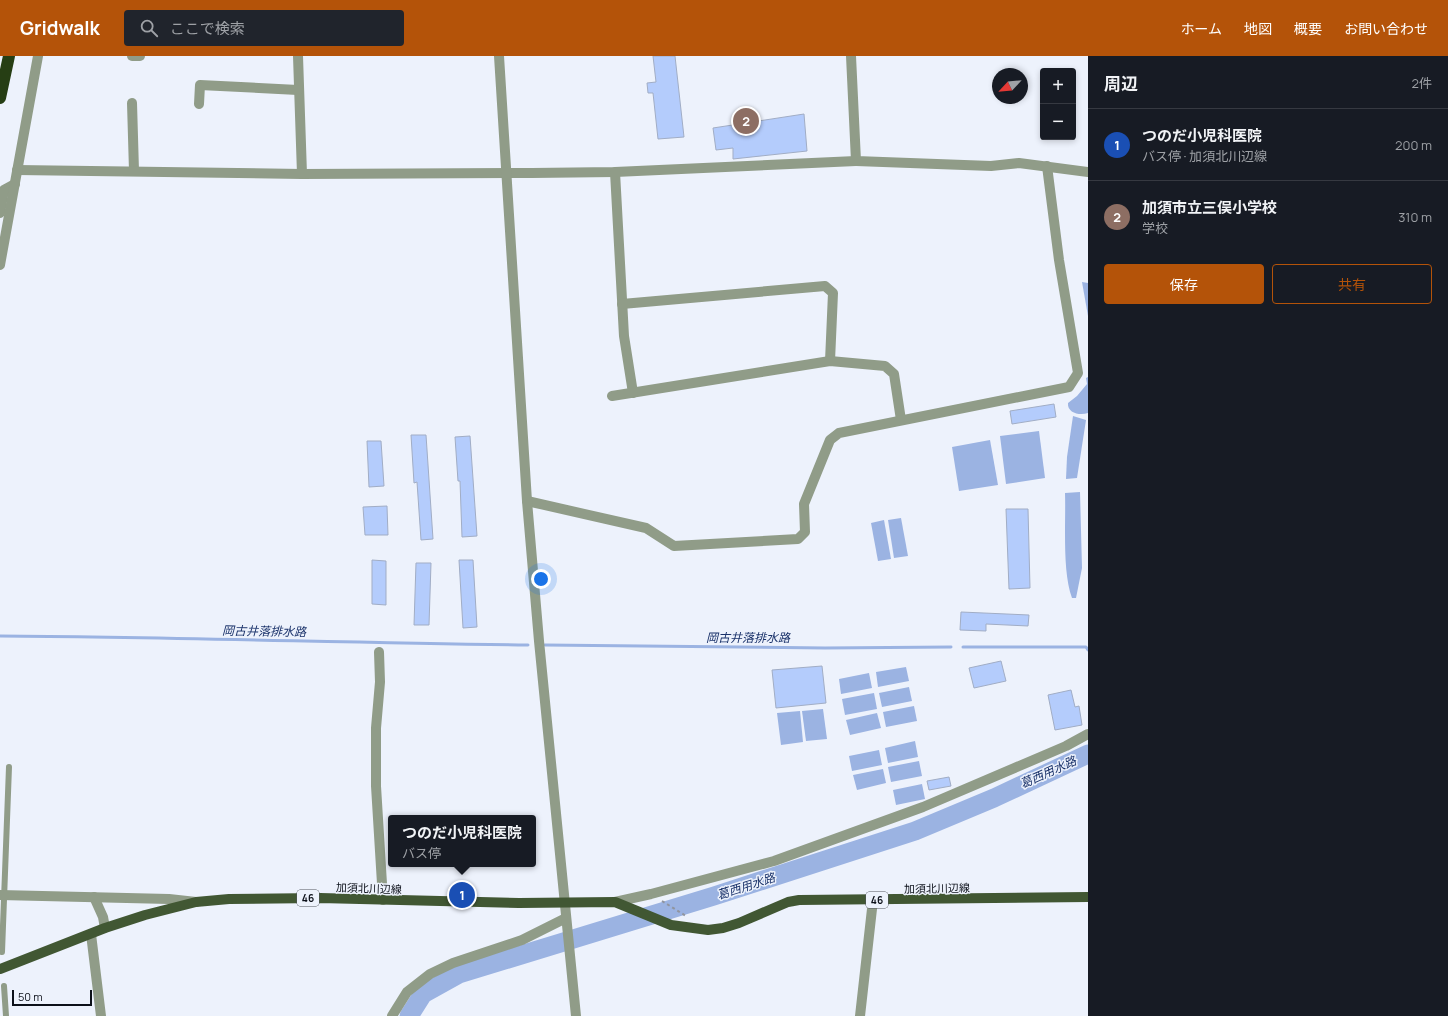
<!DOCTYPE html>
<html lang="ja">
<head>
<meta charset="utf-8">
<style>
  body { margin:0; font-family:Manrope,"Noto Sans JP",sans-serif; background:#20242c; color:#f1f3f6 }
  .controls { position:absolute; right:12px; top:12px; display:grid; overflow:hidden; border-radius:4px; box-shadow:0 2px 6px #0003 }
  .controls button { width:36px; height:36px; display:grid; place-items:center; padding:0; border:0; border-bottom:1px solid #363941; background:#171b24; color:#f1f3f6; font:20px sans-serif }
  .compass { position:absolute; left:992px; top:12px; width:36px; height:36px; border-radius:50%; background:#171b24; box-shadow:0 2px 6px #0003; rotate:244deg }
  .scale { position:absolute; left:12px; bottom:10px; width:80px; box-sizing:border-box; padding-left:4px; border:2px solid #0c1019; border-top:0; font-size:11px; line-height:14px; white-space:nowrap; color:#0c1019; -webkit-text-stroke:3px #edf2fc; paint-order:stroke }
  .you { position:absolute; left:541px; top:523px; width:14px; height:14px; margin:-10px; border:3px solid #fff; border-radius:50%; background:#1a73e8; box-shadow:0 0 0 6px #1a73e833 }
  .badge { display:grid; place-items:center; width:26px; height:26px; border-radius:50%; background:#b45309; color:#fff; font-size:13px; font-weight:700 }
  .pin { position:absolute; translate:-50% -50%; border:2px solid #fff; box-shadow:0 1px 4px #0006 }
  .popup { position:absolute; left:388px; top:759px; width:148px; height:52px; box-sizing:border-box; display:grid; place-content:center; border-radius:4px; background:#171b24; filter:drop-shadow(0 1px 3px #0005); font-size:13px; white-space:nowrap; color:#9ea1a6 }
  .popup b { font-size:15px; color:#f1f3f6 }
  .popup::after { content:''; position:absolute; left:50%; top:100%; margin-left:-8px; border:8px solid transparent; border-top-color:#171b24 }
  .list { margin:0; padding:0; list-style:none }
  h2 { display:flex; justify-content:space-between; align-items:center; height:52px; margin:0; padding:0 16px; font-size:17px }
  h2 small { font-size:13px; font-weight:400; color:#9ea1a6 }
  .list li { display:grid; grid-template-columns:26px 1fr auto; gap:12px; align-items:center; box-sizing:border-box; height:72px; padding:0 16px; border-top:1px solid #363941 }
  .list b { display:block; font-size:15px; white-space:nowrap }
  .list p { margin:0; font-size:13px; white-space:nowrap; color:#9ea1a6 }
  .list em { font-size:13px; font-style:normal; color:#9ea1a6 }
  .actions { display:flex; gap:8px; padding:12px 16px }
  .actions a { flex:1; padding:9px 0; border:1px solid #b45309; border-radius:4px; text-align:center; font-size:14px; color:#b45309 }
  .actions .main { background:#b45309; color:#fff }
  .icon { flex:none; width:22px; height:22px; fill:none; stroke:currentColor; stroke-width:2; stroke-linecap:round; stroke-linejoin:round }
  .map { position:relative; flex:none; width:1088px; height:960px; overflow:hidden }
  header { display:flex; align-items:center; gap:24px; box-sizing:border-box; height:56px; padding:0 20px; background:#b45309; color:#fff }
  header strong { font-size:19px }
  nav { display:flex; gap:22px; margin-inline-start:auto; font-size:14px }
  .search { width:280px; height:36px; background:#20242c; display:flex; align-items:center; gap:10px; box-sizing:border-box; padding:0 14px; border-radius:4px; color:#9ea1a6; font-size:15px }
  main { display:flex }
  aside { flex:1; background:#171b24 }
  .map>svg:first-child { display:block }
  .water { fill:#9bb3e2 }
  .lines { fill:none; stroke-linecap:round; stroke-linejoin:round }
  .stream { stroke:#9bb3e2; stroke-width:3 }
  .river { stroke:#9bb3e2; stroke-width:19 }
  .building { fill:#b4ccfc; stroke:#a1adc5 }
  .path { stroke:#90959f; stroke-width:2; stroke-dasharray:3 3; stroke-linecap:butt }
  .service { stroke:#909c88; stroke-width:6 }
  .minor { stroke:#909c88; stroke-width:10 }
  .tertiary { stroke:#909c88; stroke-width:10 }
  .primary { stroke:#415733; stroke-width:10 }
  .motorway { stroke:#263e14; stroke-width:12 }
  .labels { text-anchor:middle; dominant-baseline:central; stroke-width:3; stroke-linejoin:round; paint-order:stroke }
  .shield { fill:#edf2fc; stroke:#50545d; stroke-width:1 }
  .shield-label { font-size:10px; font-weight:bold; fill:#0c1019 }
  .street-label { font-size:11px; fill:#0c1019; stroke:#edf2fc }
  .water-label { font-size:12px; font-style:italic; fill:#1a326a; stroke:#edf2fc }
</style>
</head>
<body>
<header>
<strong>Gridwalk</strong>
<div class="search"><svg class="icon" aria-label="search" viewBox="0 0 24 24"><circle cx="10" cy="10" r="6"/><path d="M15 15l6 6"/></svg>ここで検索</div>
<nav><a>ホーム</a><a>地図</a><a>概要</a><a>お問い合わせ</a></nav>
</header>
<main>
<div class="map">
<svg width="1088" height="960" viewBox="0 0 1088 960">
  <rect width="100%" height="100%" fill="#edf2fc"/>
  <!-- water -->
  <g class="water">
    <path d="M1082,226l6,1v33z"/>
    <path d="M1088,321v36c-8,3 -21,0 -20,-10l9,-7 10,-12 -1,-6z"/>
    <path d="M1073,360l13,4 -9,58 -11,1 1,-22z"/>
    <path d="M1039,375l6,47 -39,6 -6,-48z"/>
    <path d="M990,384l8,45 -39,6 -7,-44z"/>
    <path d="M1080,436l2,76 -6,30h-4c-10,-27 -6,-76 -7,-105z"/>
    <path d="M901,462l7,38 -14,2 -6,-38z"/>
    <path d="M884,464l7,39 -13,2 -7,-38z"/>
    <path d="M906,611l3,14 -31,6 -2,-15z"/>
    <path d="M869,617l3,15 -31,6 -2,-15z"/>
    <path d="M909,631l3,14 -30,6 -3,-14z"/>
    <path d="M874,637l3,16 -32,6 -3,-16z"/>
    <path d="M914,650l3,15 -31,6 -3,-15z"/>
    <path d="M823,653l4,30 -21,2 -4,-30z"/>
    <path d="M800,655l3,31 -22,3 -4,-32z"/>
    <path d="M877,657l4,15 -31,7 -4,-15z"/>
    <path d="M915,685l3,16 -30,6 -3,-15z"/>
    <path d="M879,694l3,15 -30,6 -3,-15z"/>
    <path d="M919,705l3,15 -31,6 -3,-15z"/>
    <path d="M883,713l3,14 -29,7 -4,-15z"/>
    <path d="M922,728l3,15 -29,6 -3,-15z"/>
  </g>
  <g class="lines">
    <!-- stream -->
    <g class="stream">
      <path d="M0,580c176,1 352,7 528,9"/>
      <path d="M545,589l280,3 126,-1"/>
      <path d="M963,591h123l2,3"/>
    </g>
    <!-- river -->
    <path class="river" d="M409,960l14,-22 36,-20 255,-78 201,-65 79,-33 94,-44"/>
  </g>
  <!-- building -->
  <g class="building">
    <path d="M653,0h22l9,81 -26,2 -5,-46h-5l-1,-10 9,-1z"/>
    <path d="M804,58l3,37 -74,8v-11l-17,2 -3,-22z"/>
    <path d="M1054,348l2,13 -44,7 -2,-13z"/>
    <path d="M411,379h15l7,104 -12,1 -4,-58 -3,1z"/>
    <path d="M470,380l7,100 -15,1 -2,-56h-2l-3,-44z"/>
    <path d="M367,385h14l3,45 -15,1z"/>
    <path d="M387,450l1,29h-23l-2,-28z"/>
    <path d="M1006,453h22l2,79 -21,1z"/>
    <path d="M372,504l14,1v44l-14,-1z"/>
    <path d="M459,504h14l4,67 -14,1z"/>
    <path d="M416,507h15l-2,62h-15z"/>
    <path d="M961,556l68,3 -1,11 -42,-2v7l-26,-1z"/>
    <path d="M1001,605l5,20 -32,7 -5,-20z"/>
    <path d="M822,610l4,37 -50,5 -4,-38z"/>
    <path d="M1071,634l4,17 4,-1 3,19 -27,5 -7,-35z"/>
    <path d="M949,721l2,9 -22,4 -2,-9z"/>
  </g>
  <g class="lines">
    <!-- path -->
    <path class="path" d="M662,845l24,15"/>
    <!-- service -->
    <g class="service">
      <path d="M2,896l7,-185"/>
      <path d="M4,930l2,30"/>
    </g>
    <!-- minor -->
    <g class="minor">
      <path d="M132,0h8"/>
      <path d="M298,0l4,118"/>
      <path d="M132,47l2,68"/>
      <path d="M199,48l1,-19 98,5"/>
      <path d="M17,114l285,4 230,-1 83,-1 241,-11"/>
      <path d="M615,116l9,164 9,57"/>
      <path d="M0,157l4,-23 11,-6"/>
      <path d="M622,248l203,-18 8,7 -3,68"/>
      <path d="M612,340l218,-35 55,5 9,8 7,46"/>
      <path d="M527,445l119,27 28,18 124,-7 7,-7 -1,-28 26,-64 9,-7 230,-46 9,-14 -19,-113 -12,-94"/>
      <path d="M379,596l1,30 -4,46v58l7,114"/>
      <path d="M0,839l169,4 27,3"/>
      <path d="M94,841l9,20 2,11"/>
      <path d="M615,846l36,-8 123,-33 149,-54 143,-61 22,-12"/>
      <path d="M91,878l10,82"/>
      <path d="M392,960l15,-24 23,-18 23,-11 69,-23 44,-22"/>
      <path d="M860,960l13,-116"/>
    </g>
    <!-- tertiary -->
    <g class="tertiary">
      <path d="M499,0l28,445 12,140 37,375"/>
      <path d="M851,0l5,105 135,5 28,-3 69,9"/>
      <path d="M0,209l38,-209"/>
    </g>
    <!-- primary -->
    <path class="primary" d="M0,913l105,-41 40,-13 51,-13 33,-3 91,-1 199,5 96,-1 56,23 37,5 15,-2 16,-5 49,-21 11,-2 289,-3"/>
    <!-- motorway -->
    <path class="motorway" d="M0,42l9,-42"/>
  </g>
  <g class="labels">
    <!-- shield labels -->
    <g class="shield">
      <rect x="297" y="834" width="22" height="16" rx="3"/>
      <rect x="866" y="836" width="22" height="16" rx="3"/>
    </g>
    <g class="shield-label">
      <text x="308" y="842">46</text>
      <text x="877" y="844">46</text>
    </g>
    <!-- street labels -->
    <g class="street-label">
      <text transform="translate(369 832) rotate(2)">加須北川辺線</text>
      <text transform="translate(937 832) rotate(-1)">加須北川辺線</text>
    </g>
    <!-- water labels -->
    <g class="water-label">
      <text transform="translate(264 575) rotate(1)">岡古井落排水路</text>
      <text x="748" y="581">岡古井落排水路</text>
      <text transform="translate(1048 716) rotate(-24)">葛西用水路</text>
      <text transform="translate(746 830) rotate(-18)">葛西用水路</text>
    </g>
  </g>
</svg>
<div class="controls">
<button>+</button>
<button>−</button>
</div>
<svg class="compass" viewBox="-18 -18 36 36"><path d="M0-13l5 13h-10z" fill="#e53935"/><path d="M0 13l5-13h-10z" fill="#9ea1a6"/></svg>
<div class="scale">50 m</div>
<div class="you"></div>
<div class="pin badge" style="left:462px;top:839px;background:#1a4fb4">1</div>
<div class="popup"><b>つのだ小児科医院</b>バス停</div>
<div class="pin badge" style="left:746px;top:65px;background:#8d6e63">2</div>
</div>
<aside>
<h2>周辺<small>2件</small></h2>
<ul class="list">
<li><span class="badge" style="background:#1a4fb4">1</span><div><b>つのだ小児科医院</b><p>バス停 · 加須北川辺線</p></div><em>200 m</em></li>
<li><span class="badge" style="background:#8d6e63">2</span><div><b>加須市立三俣小学校</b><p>学校</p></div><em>310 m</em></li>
</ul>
<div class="actions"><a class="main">保存</a><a>共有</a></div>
</aside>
</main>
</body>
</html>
